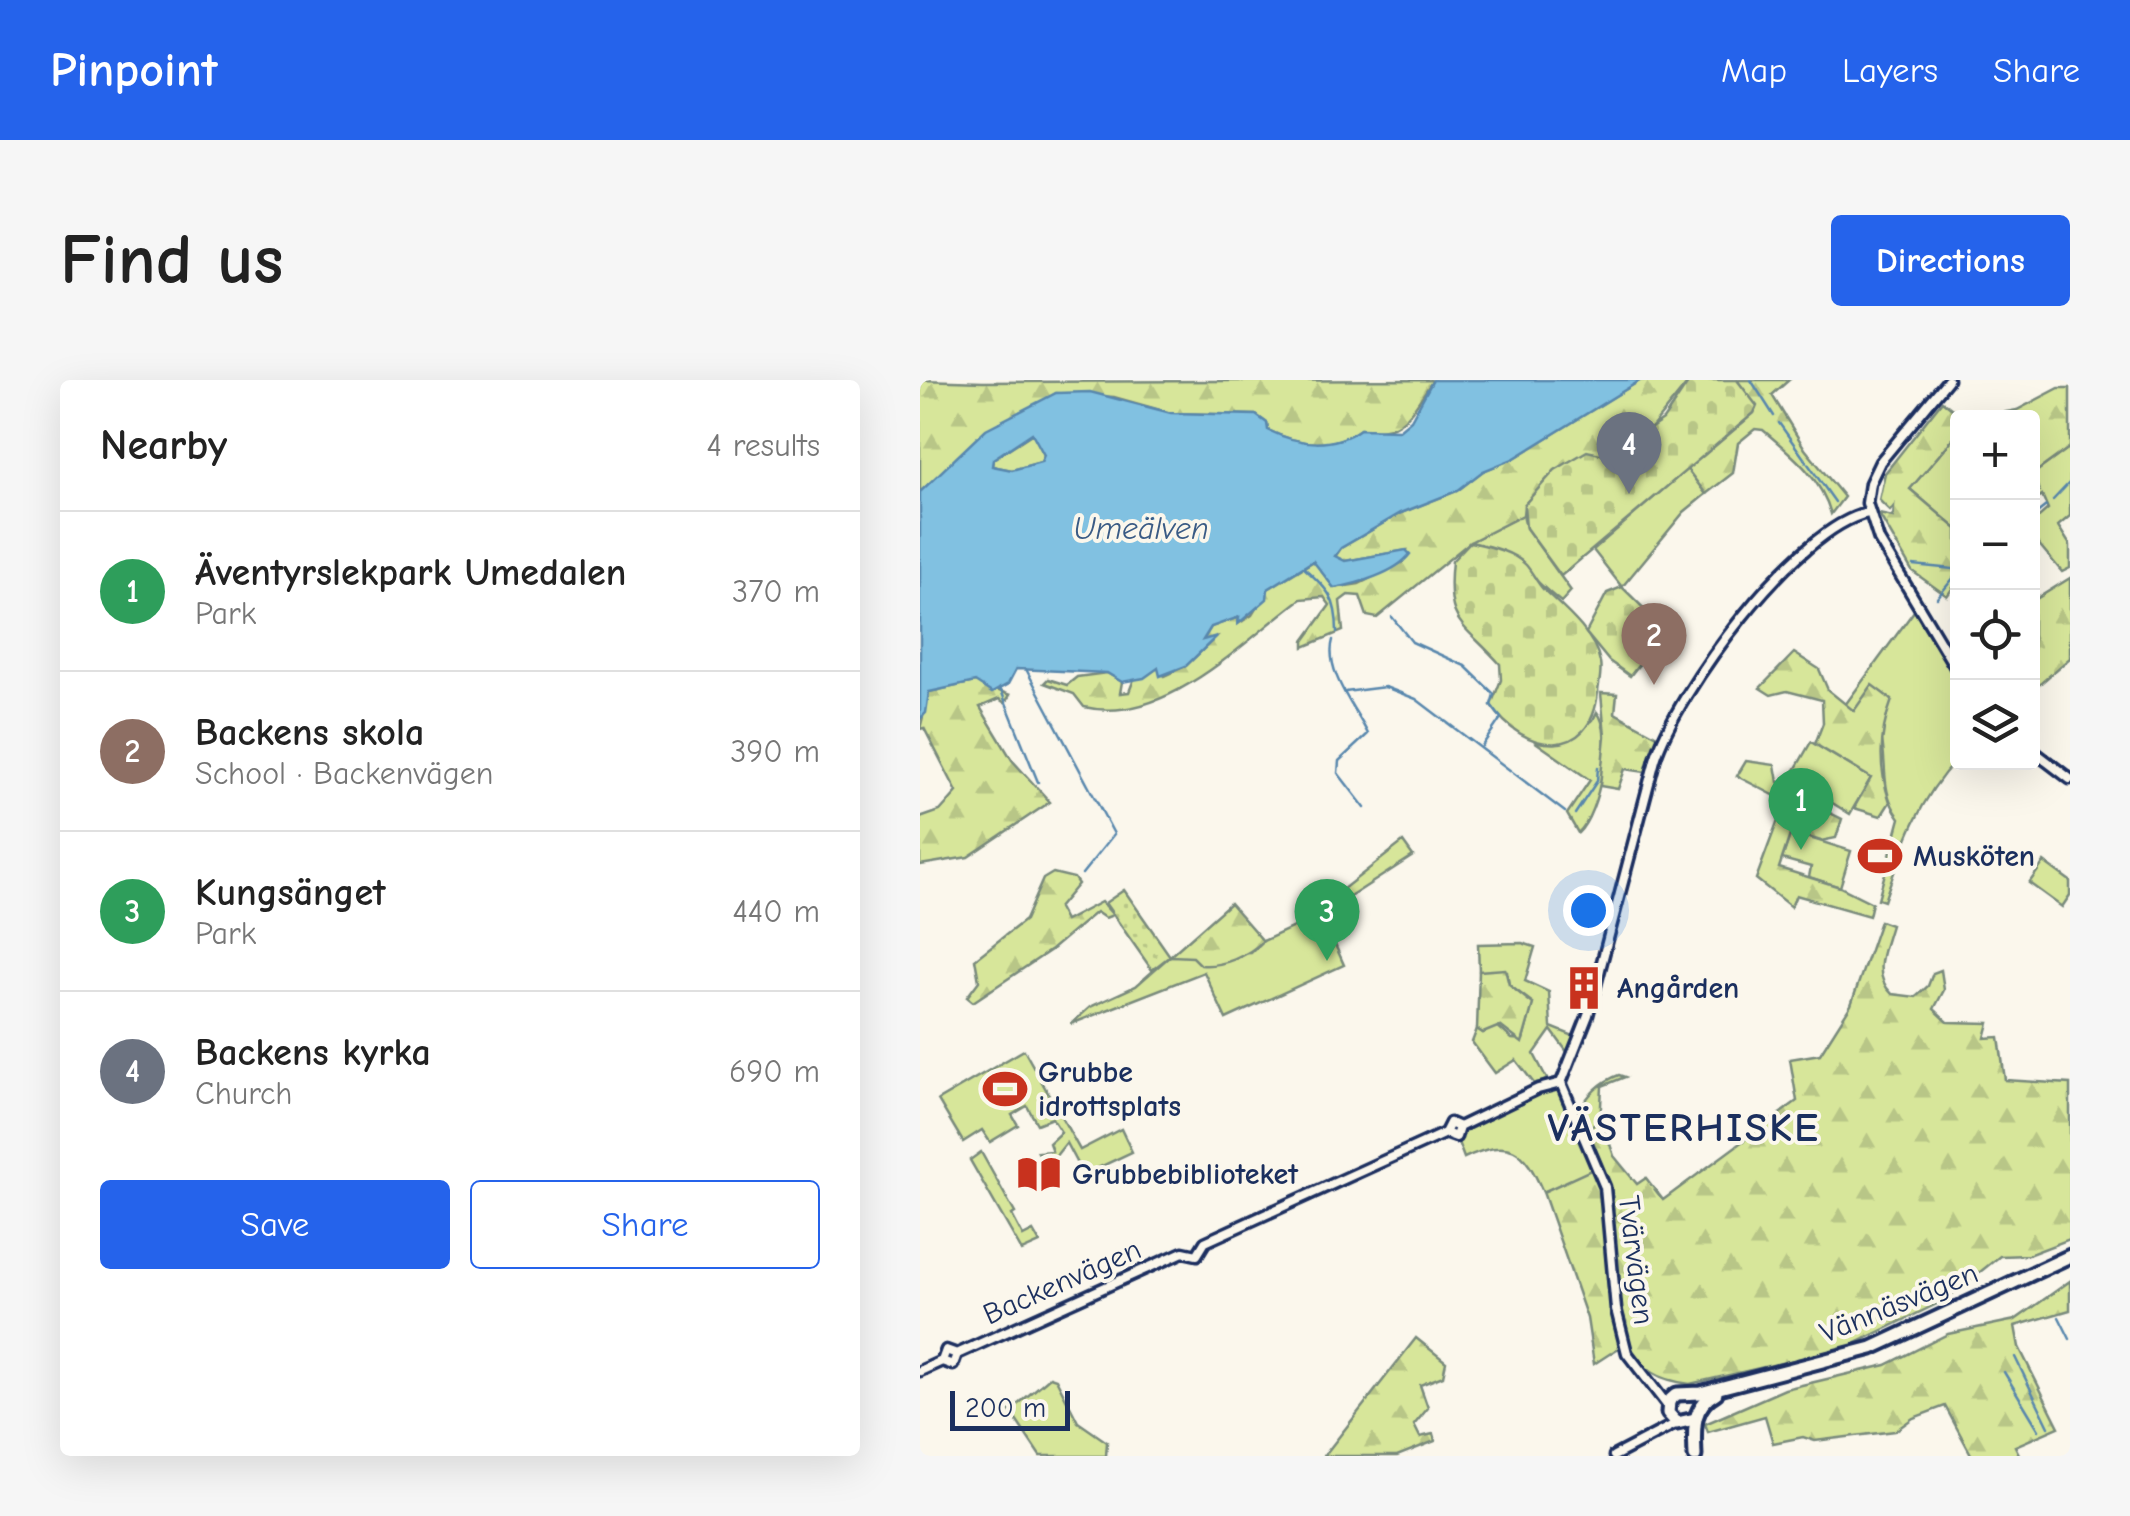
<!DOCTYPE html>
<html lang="en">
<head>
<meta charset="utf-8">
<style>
  body { margin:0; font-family:"Comic Neue",sans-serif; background:#f6f6f6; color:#222 }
  .controls { position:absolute; right:30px; top:30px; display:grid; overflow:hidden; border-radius:10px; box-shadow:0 10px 40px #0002 }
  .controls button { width:90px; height:90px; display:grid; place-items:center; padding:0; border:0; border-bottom:2px solid #e0e0e0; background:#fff; color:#222; font:50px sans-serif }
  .scale { position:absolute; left:30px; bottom:25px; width:120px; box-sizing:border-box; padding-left:10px; border:5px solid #1b2f5e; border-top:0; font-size:28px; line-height:35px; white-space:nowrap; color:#1b2f5e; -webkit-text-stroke:8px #fbf7ec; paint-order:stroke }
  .you { position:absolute; left:668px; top:530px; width:35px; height:35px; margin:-25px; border:8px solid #fff; border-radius:50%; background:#1a73e8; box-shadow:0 0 0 15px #1a73e833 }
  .badge { display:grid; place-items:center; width:65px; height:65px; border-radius:50%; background:#2563eb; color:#fff; font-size:32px; font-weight:700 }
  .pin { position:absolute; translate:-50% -82px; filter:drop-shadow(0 2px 5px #0008) }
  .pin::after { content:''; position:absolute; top:52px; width:35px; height:30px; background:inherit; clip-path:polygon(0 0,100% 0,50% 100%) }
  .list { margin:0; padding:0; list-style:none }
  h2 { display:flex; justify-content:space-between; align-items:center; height:130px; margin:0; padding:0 40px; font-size:42px }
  h2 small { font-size:32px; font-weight:400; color:#767676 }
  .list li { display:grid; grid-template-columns:65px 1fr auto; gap:30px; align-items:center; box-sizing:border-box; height:160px; padding:0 40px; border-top:2px solid #e0e0e0 }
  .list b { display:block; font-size:38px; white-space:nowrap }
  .list p { margin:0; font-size:32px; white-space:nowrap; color:#767676 }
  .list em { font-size:32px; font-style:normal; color:#767676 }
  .actions { display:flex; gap:20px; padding:30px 40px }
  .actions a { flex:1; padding:22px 0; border:2px solid #2563eb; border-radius:10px; text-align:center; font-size:35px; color:#2563eb }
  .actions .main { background:#2563eb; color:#fff }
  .icon { flex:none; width:55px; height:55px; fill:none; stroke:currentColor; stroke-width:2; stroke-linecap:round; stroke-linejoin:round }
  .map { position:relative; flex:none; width:1150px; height:1076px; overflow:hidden; border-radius:10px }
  header { display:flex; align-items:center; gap:60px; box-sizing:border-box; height:140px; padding:0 50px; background:#2563eb; color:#fff }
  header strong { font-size:48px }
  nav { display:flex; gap:55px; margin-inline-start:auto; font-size:35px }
  .intro { display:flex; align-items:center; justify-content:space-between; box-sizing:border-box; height:240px; padding:0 60px }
  h1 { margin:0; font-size:70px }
  .button { padding:25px 45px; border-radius:10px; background:#2563eb; color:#fff; font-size:35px; font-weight:700 }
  main { display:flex; gap:60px; padding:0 60px }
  aside { flex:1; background:#fff; border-radius:10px; box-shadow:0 10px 40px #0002 }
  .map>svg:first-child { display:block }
  .green { fill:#d7e69a; stroke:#798a7c; stroke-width:2.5 }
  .forest { fill:url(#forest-firs); stroke:#798a7c; stroke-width:2.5 }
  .cemetery { fill:url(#cemetery-stones); stroke:#798a7c; stroke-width:2.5 }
  .garden { fill:url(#garden-dots); stroke:#798a7c; stroke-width:2.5 }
  .water { fill:#81c1e1; stroke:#5887ad; stroke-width:2.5; fill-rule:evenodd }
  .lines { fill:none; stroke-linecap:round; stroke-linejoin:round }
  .stream { stroke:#5887ad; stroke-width:2.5 }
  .secondary-casing { stroke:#1b2f5e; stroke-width:15 }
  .highway-casing { stroke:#1b2f5e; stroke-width:19 }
  .secondary { stroke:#fbf7ec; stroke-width:8 }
  .highway { stroke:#fbf7ec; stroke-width:11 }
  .labels { text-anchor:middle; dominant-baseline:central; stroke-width:8; stroke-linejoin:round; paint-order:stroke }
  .poi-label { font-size:30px; font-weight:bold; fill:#1b2f5e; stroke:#fbf7ec; text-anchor:start }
  .street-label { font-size:30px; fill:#1b2f5e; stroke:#fbf7ec }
  .water-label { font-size:32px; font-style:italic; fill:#3a5b85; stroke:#fbf7ec }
  .district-label { font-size:40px; font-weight:bold; letter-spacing:2.5px; fill:#1b2f5e; stroke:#fbf7ec }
</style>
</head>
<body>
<header>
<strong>Pinpoint</strong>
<nav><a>Map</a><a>Layers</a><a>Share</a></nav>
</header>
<div class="intro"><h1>Find us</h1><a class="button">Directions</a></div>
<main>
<aside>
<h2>Nearby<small>4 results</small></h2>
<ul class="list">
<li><span class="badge" style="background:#2e9e5b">1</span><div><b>Äventyrslekpark Umedalen</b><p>Park</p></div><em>370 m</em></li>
<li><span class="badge" style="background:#8d6e63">2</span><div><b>Backens skola</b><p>School · Backenvägen</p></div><em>390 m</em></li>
<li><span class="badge" style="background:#2e9e5b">3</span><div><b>Kungsänget</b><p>Park</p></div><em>440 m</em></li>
<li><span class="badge" style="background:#6b7280">4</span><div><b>Backens kyrka</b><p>Church</p></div><em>690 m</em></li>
</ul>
<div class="actions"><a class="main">Save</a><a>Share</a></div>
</aside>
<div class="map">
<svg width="1150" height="1076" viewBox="0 0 1150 1076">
  <defs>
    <pattern id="forest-firs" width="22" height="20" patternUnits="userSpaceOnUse" patternTransform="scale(2.5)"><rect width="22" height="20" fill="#d7e69a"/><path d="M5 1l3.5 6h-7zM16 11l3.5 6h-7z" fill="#b8c687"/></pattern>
    <pattern id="cemetery-stones" width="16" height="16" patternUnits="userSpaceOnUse" patternTransform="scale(2.5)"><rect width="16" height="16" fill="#d7e69a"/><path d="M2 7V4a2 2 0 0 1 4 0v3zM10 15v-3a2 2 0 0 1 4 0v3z" fill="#b8c687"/></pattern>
    <pattern id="garden-dots" width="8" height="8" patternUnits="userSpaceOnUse" patternTransform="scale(2.5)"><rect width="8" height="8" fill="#d7e69a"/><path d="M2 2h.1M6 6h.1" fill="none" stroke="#b8c687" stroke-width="1.8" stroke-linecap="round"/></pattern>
  </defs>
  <rect width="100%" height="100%" fill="#fbf7ec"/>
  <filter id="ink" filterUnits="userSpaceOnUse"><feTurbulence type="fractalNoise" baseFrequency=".01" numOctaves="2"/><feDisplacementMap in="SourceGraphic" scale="20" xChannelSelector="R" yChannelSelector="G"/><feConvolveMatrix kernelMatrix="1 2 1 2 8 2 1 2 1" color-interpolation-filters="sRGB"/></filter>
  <g filter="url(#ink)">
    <!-- green -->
    <g class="green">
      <path d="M113,53l11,22 -3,7 -29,8 -20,-4 1,-7z"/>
      <path d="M1037,54l1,95h-1l-47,-40z"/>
      <path d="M1150,67v69l-12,10 12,19v23l-8,4 -25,-30 -4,3v-23l15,-13 -6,-14 -9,7v-7l6,-4 -6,-17z"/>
      <path d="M767,89l19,25 -22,18 -62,75 -29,-37z"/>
      <path d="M603,135l3,13 45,63 -10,11c-37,-28 -40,-48 -91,-60z"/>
      <path d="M997,227l31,51 9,-7v108c-39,41 -55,90 -73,142l-6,-2 22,-81c-22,-29 -11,-55 -20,-87l-35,-26z"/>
      <path d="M677,332c18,21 2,102 -19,121l-11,-19 23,-34 -56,-39 11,2 48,-23z"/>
      <path d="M891,362l60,36 -21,36 -59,-37z"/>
      <path d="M871,452l60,19 -11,36 -31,-10 2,-10 -29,-8z"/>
      <path d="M483,462l10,14 -91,59 22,50 -118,54 -22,-47 -133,52 19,-17 46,-21 34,-30 81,-3 12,-12 33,-15z"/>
      <path d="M1124,482l26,19v14l-8,12 -33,-24z"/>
      <path d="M602,563l13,4 -10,34 24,11 2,35 25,10 -8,16 -17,-23 -17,24 13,25 -11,7 -20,-26 -21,13 -23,-31 5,-13 6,4 13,-8 16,14 11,1 10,-37 -24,-18 -2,-13 -28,-1 -1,-27z"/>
      <path d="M104,670l56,100 41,-21 11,23 -49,23 -17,-32 -19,24 -9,-15 14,-1 -3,-8 12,-11 -9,-14 -15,6 -10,-18 -15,9 6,10 -28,17 -8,-12 -19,12 -25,-42z"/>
      <path d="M699,695l6,2 -23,9 -2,40 -14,2 13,42 -56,22c-19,-44 -33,-55 -79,-34l-8,-21 3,-10 102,-44 10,28 14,16 -6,-14c6,-17 23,-32 40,-38z"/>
      <path d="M61,772l34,61 -3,2 11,21 10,-5 7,12 -18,8 -52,-91z"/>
      <path d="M130,997l6,2 22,43 29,20 -1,14h-66l-30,-45z"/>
    </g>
    <!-- forest -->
    <g class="forest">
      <path d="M0,0l63,2 450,-2c-22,31 -29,57 -73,49 -26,20 -60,17 -92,1l-1,-7 -11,-8 -85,-2 -57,-16 -58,-4 -95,62 -41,37z"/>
      <path d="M721,0h49l-42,52 -39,24 -54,14 -31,35 -1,10 -53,27 -93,76 -10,-2 -7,-20 -12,-1 -8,6 3,30 -39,16v-6l26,-36 -6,-8 -23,2c-61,45 -136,127 -217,108l-10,-13 -30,-11 4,-4 19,6 10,-8 30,-4 15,9 -2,11 9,-1 5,-13 24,-11 6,8 22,-10 30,-29 -13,3 8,-13 28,-10 -1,7 14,-9 16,-26 46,-28 20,27 25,-4 44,-22 4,-12 -62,11 -10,-4 6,-9 60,-35 56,-22 26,-20 30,-12z"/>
      <path d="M817,0h52l-17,15 33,54 39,48 -13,17c-10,-37 -40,-60 -68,-84l-8,-1 -17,14 -5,30 -27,21 -19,-25 67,-56 2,-7z"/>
      <path d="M1139,8h11v59l-37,27 -1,-56 -52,-1 37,-7z"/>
      <path d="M1022,21l20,16 -4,1 -1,16 -47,55 47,40v53l-10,14 -35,-25 -33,-57 14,3 1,-11 -4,5 -11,-11 6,-27z"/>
      <path d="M1150,198v80l-37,32v-89z"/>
      <path d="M874,273l25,16 9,21 26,21 18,-26 20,15c-13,34 -14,68 -2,102l-9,14 -27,-8 17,-30 -56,-34 8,-21 -1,-23 -35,-9 -16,4 -11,-7z"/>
      <path d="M55,302l35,13 -5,8 -6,-4 -19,8 32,53 38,42 -82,55 -48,8v-47l20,-7 17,-19 -33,-64 -4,1 9,-37z"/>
      <path d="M681,313l16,1 -2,19 44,24 -13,35 -21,-3 -7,20 -18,-3 5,-50z"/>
      <path d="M826,381l29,4 3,17 6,2 7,-7 14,9 -1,14 38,19 -6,19 -15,3 -30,-9 -12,36 61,19 32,16 -3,13 -73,-21 -5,12 -35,-28 29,-78 -48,-25z"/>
      <path d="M133,493l21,5 4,6 -20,24 7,13 36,-19 12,13 -8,3 -9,-6 -45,38 -78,52 -6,-5 12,-16 -4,-22 50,-39 18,-41z"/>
      <path d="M310,523l33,38c-15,15 -41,26 -62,24l-8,-8 -23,-1z"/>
      <path d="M960,541l11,4c-7,25 -20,49 1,69l24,3 12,-11 5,-13 8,-3 3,20 -10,19 14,13 41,1 -4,15 14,-1 6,43 65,4v155l-42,16 -28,1 -55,44 -99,48 -156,36c-31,-4 -47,-12 -62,-42l-34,22 -7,-46 -44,-126 59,-27 -15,-34 14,-13 13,38 23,28 9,-6 17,22 134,-99 -7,-42 30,-5 31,-49z"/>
      <path d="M585,589l4,16 24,19 -11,39 -22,-17 -17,7 -6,-4 2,-58z"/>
      <path d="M1150,901v29l-55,16 4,21 40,80 -44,19 5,10h-48l-27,-50 -32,12 -18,13 -80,10 -12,-4 -30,6 -8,-27 -57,16 -3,-8 80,-35 101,-24 62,-31 67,-14z"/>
      <path d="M496,958l30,24 -3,14 -23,9 8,23 -14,17 6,12 13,-3 2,7 -38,15h-73z"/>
    </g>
    <!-- cemetery -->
    <g class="cemetery">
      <path d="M770,0h47l20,26 -3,7 -193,163 -35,-48 -2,-23 31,-35 32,-19 22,5 54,-36z"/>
      <path d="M550,162c18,4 43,9 56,23 7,8 11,18 18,25 19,18 51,44 56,72 2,9 -1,20 -2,30 -7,71 -75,62 -107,13l10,-25 -1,-16c-37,-42 -55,-38 -48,-103z"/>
      <path d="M702,207l44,43 -36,46 -21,-15 -23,-28 21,-40z"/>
    </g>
    <!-- garden -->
    <path class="garden" d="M204,510l46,66 -18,14 -47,-67z"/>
    <!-- water -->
    <path class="water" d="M513,0h208l-128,79 -30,12 -26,20 -56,22 -60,35 -6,8 10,5 61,-11 4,4c-14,19 -53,30 -76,34l-21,-27 -45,28 -1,10 -29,25 1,-7 -28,10 -8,13 14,-4 -31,30 -26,10 -2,-8 -14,10 -22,4 -15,-9 -91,-4 -8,15 -16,9 -17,-11 -46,10 -3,21 -6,6v-227l66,-63 70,-36 34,-1 81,21 85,2 11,8 1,7c32,16 66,18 92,-1l39,1 12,-10zM112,53l12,22 -3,7 -29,8 -20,-4 1,-7z"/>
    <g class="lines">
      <!-- stream -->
      <g class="stream">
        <path d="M831,0l23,36"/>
        <path d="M859,43l56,79"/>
        <path d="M1133,120l17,-18"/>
        <path d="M1112,137l14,-11"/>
        <path d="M993,185l40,4"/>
        <path d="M383,187c25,22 34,31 34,65"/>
        <path d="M1017,218l18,-22"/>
        <path d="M472,237l20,25 53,24 29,28 -3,11 10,13 -19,28"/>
        <path d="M413,260c-9,31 23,69 35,94l-29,27 -1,12 27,35"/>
        <path d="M106,289l88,165 -32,40"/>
        <path d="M80,308l38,94"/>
        <path d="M425,312l40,-5 31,12 149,113"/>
        <path d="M655,434l22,-33 1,-14"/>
        <path d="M1139,937l11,22"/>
        <path d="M1095,977l34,70"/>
        <path d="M1084,992l35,58"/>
      </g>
      <!-- secondary casing -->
      <g class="secondary-casing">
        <g id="secondary">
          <path d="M1028,0l-68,82 -10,21 -3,20 12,37 79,132"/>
          <path d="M1112,370l38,29"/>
          <path d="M641,703l27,-68 67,-255c21,-68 142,-233 213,-247"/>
          <path d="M641,703l44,104 11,122 11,44 40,52"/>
          <path d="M525,753l11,4 3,-10 79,-38 23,-6"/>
          <path d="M22,981l4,-11 11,4 226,-102 14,3 8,-13 240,-109 5,-10 9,4"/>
          <path d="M0,991l22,-10 11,4 4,-11"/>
          <path d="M694,1076l63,-33"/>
        </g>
      </g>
      <!-- highway casing -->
      <g class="highway-casing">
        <g id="highway">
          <path d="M775,1039l-18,4 -9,-10 1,-12 8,-7 23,-1 172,-45 198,-92"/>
          <path d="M775,1076c-1,-26 -4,-49 21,-63"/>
        </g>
      </g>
      <!-- secondary -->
      <use href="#secondary" class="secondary"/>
      <!-- highway -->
      <use href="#highway" class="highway"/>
    </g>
  </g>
  <!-- icons -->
  <defs>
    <g id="stadium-bare" transform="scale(3.45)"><path d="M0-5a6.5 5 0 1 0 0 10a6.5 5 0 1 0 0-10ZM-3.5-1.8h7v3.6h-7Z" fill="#c8321e" stroke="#fbf7ec" stroke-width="2.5" paint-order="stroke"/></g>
    <g id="building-bare" transform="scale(3.45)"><path d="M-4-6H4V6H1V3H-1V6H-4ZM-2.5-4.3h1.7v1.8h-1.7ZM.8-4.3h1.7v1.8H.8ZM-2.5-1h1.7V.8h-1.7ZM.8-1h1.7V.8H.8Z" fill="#c8321e" stroke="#fbf7ec" stroke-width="2.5" paint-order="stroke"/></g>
    <g id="library-bare" transform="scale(3.45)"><path d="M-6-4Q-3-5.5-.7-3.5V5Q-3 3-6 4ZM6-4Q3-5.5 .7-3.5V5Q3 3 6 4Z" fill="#c8321e" stroke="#fbf7ec" stroke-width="2.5" paint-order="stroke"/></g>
  </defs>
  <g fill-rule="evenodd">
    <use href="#stadium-bare" x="960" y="476"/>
    <use href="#building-bare" x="664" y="608"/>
    <use href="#stadium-bare" x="85" y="709"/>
    <use href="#library-bare" x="119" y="794"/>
  </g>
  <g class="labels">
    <!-- poi labels -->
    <g class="poi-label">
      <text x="993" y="476">Musköten</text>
      <text x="697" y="608">Angården</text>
      <text x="118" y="692">Grubbe<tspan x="118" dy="34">idrottsplats</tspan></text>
      <text x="152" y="794">Grubbebiblioteket</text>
    </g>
    <!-- street labels -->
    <g class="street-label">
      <text transform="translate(716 880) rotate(83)">Tvärvägen</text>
      <text transform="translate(142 902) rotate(-24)">Backenvägen</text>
      <text transform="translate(979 923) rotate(-22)">Vännäsvägen</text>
    </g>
    <!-- water labels -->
    <g class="water-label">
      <text x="221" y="148">Umeälven</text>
    </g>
    <!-- district labels -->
    <g class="district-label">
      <text x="764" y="748">VÄSTERHISKE</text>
    </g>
  </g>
</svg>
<div class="controls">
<button>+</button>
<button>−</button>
<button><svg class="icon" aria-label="locate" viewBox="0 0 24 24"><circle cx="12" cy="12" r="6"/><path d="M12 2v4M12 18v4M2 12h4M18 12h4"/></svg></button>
<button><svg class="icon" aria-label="layers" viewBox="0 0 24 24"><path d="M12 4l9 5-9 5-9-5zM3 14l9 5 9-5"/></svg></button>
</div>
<div class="scale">200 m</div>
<div class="you"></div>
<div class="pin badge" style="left:881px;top:470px;background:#2e9e5b">1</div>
<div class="pin badge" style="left:734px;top:305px;background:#8d6e63">2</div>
<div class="pin badge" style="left:407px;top:581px;background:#2e9e5b">3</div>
<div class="pin badge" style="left:709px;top:114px;background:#6b7280">4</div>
</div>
</main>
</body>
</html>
